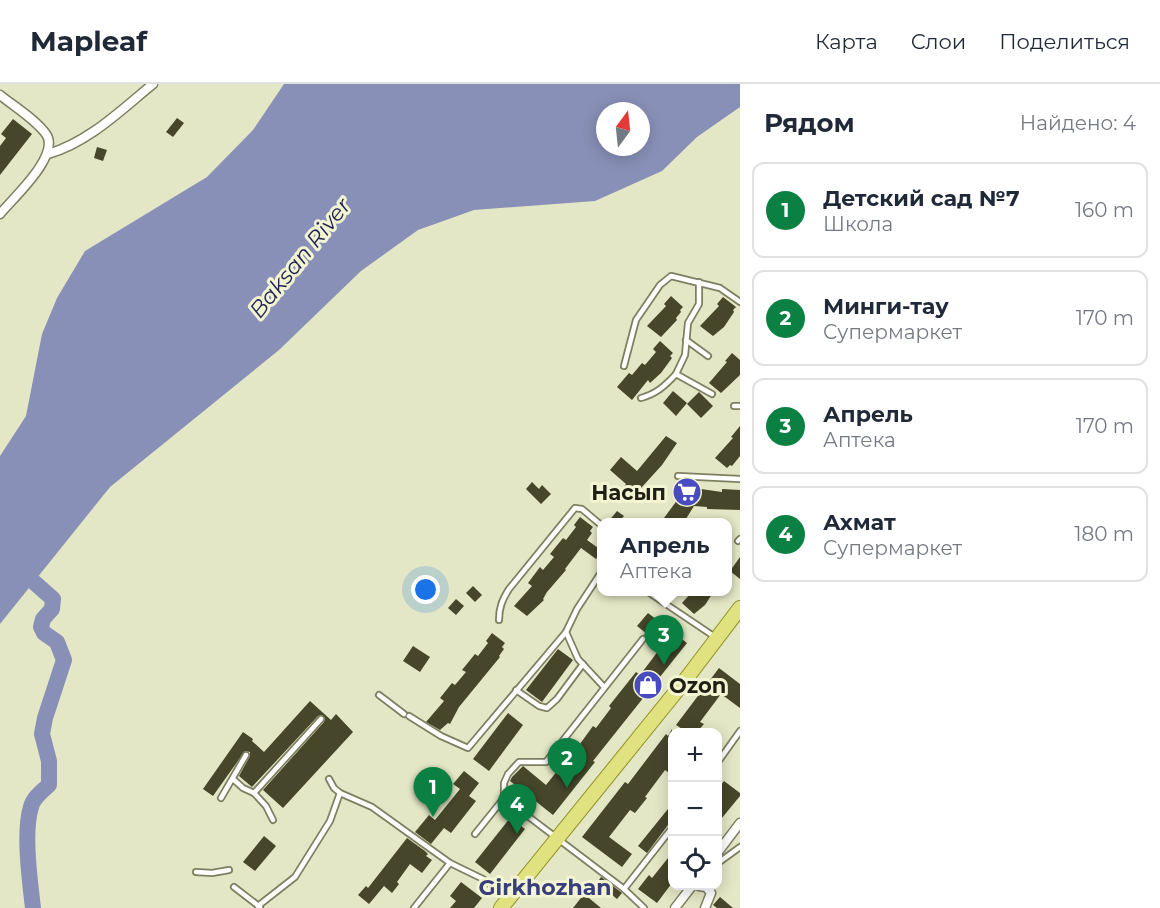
<!DOCTYPE html>
<html lang="ru">
<head>
<meta charset="utf-8">
<style>
  body { margin:0; font-family:Montserrat,sans-serif; background:#f2f2f3; color:#1f2937 }
  .controls { position:absolute; right:18px; bottom:18px; display:grid; overflow:hidden; border-radius:12px; box-shadow:0 3px 15px #0003 }
  .controls button { width:54px; height:54px; display:grid; place-items:center; padding:0; border:0; border-bottom:2px solid #e0e1e3; background:#fff; color:#1f2937; font:30px sans-serif }
  .compass { position:absolute; left:596px; top:18px; width:54px; height:54px; border-radius:50%; background:#fff; box-shadow:0 3px 15px #0003; rotate:15deg }
  .you { position:absolute; left:426px; top:506px; width:21px; height:21px; margin:-15px; border:4px solid #fff; border-radius:50%; background:#1a73e8; box-shadow:0 0 0 9px #1a73e833 }
  .badge { display:grid; place-items:center; width:39px; height:39px; border-radius:50%; background:#0b8043; color:#fff; font-size:20px; font-weight:700 }
  .pin { position:absolute; translate:-50% -50px; filter:drop-shadow(0 2px 3px #0008) }
  .pin::after { content:''; position:absolute; top:32px; width:21px; height:18px; background:inherit; clip-path:polygon(0 0,100% 0,50% 100%) }
  .popup { position:absolute; left:597px; top:434px; width:135px; height:78px; box-sizing:border-box; display:grid; place-content:center; border-radius:12px; background:#fff; filter:drop-shadow(0 2px 4px #0005); font-size:20px; white-space:nowrap; color:#747a83 }
  .popup b { font-size:22px; color:#1f2937 }
  .popup::after { content:''; position:absolute; left:50%; top:100%; margin-left:-12px; border:12px solid transparent; border-top-color:#fff }
  .list { margin:0; padding:0; list-style:none }
  h2 { display:flex; justify-content:space-between; align-items:center; height:78px; margin:0; padding:0 24px; font-size:26px }
  h2 small { font-size:20px; font-weight:400; color:#747a83 }
  .list li { display:grid; grid-template-columns:39px 1fr auto; gap:18px; align-items:center; box-sizing:border-box; height:96px; margin:0 12px 12px; padding:0 12px; border:2px solid #e0e1e3; border-radius:12px }
  .list b { display:block; font-size:22px; white-space:nowrap }
  .list p { margin:0; font-size:20px; white-space:nowrap; color:#747a83 }
  .list em { font-size:20px; font-style:normal; color:#747a83 }
  .icon { flex:none; width:33px; height:33px; fill:none; stroke:currentColor; stroke-width:2; stroke-linecap:round; stroke-linejoin:round }
  .map { position:relative; flex:none; width:740px; height:824px; overflow:hidden }
  header { display:flex; align-items:center; gap:36px; box-sizing:border-box; height:84px; padding:0 30px; background:#fff; border-bottom:2px solid #e0e1e3 }
  header strong { font-size:28px }
  nav { display:flex; gap:33px; margin-inline-start:auto; font-size:21px }
  main { display:flex }
  aside { flex:1; background:#fff }
  .map>svg:first-child { display:block }
  .water { fill:#8890b7; fill-rule:evenodd }
  .lines { fill:none; stroke-linecap:round; stroke-linejoin:round }
  .river { stroke:#8890b7; stroke-width:16 }
  .building { fill:#45462a }
  .lane-casing { stroke:#7d7f60; stroke-width:8 }
  .street-casing { stroke:#7d7f60; stroke-width:11 }
  .primary-casing { stroke:#8f9022; stroke-width:16 }
  .lane { stroke:#fff; stroke-width:4.5 }
  .street { stroke:#fff; stroke-width:8 }
  .primary { stroke:#e0e17f; stroke-width:14 }
  .labels { text-anchor:middle; dominant-baseline:central; stroke-width:6; stroke-linejoin:round; paint-order:stroke }
  .poi-label { font-size:21px; font-weight:bold; fill:#1f2013; stroke:#f2f4d2; text-anchor:end }
  .water-label { font-size:22px; font-style:italic; fill:#1f2354; stroke:#f2f4d2 }
  .neighbourhood-label { font-size:22px; font-weight:bold; fill:#373e79; stroke:#f2f4d2 }
</style>
</head>
<body>
<header>
<strong>Mapleaf</strong>
<nav><a>Карта</a><a>Слои</a><a>Поделиться</a></nav>
</header>
<main>
<div class="map">
<svg width="740" height="824" viewBox="0 0 740 824">
  <rect width="100%" height="100%" fill="#e4e7c5"/>
  <!-- water -->
  <path class="water" d="M284,0h456v23l-43,30 -35,34 -67,30 -121,9 -56,20 -57,41 -82,79 -169,137 -110,137v-168l26,-40 16,-82 15,-36 28,-47 122,-74 46,-47zM605,27h36v36h-36z"/>
  <g class="lines">
    <!-- river -->
    <path class="river" d="M18,484l35,31 -1,10 -9,10 -2,8 3,6 13,9 7,18 -19,58 -3,16 7,27v24c-7,6 -16,13 -18,22 -8,25 -1,75 2,101"/>
  </g>
  <!-- building -->
  <g class="building">
    <path d="M177,34l7,5 -11,14 -7,-5z"/>
    <path d="M13,35l19,15 -32,41v-29l6,-8 -5,-4z"/>
    <path d="M97,63l10,3 -4,11 -9,-3z"/>
    <path d="M671,212l12,11 -3,3 1,2 -5,6 1,2 -16,17 -14,-11 19,-20 -2,-2z"/>
    <path d="M723,213l13,10 -3,3 1,2 -10,15 -11,9 -13,-10 19,-20 -2,-2z"/>
    <path d="M660,257l13,12 -3,3 2,2 -11,15 -11,10 -2,-3 -16,20 -15,-13 12,-14 3,2 10,-12 3,2 11,-13 -3,-3z"/>
    <path d="M732,269l8,7v15l-19,18 -12,-10 18,-21 -2,-1z"/>
    <path d="M673,307l14,12 -11,13 -13,-13z"/>
    <path d="M699,308l14,14 -12,12 -14,-14z"/>
    <path d="M740,342v30l-8,10 -2,-1 -3,3 -12,-10 18,-20 -2,-1z"/>
    <path d="M666,352l11,7 -15,22 -30,33 -10,-9 4,-5 -16,-14 11,-13 16,14z"/>
    <path d="M532,398l7,7 3,-4 9,9 -10,10 -15,-15z"/>
    <path d="M694,404l28,4v-3l18,1v20l-33,-1v-2l-13,-1 -10,16h-23l20,-27 12,10z"/>
    <path d="M617,427l7,5 -5,6h-11z"/>
    <path d="M580,433l13,10 -3,4 2,2 -5,7 14,10v2l-5,7 -15,-11 -16,21 1,1 -19,22 -4,7 1,1 -17,16 -13,-10 18,-20 -4,-3 12,-16 3,3 11,-13 -4,-3 13,-16 3,2 10,-13 -2,-2z"/>
    <path d="M740,473v22l-10,-8z"/>
    <path d="M473,502l9,9 -7,7 -9,-9z"/>
    <path d="M693,507h21l-9,14 -11,9 -12,-11z"/>
    <path d="M456,515l8,7 -8,9 -8,-7z"/>
    <path d="M648,529l39,30 -94,118 2,1 -42,53 -43,-34 2,-4 11,-11 23,19 20,-25 -7,-5 11,-13 7,6 16,-22 3,2 15,-20 -2,-2 27,-34 4,3 22,-29 -25,-20z"/>
    <path d="M492,549l13,10 -3,4 2,2 -5,7 1,1 -41,50 -9,17 -2,-1 -8,7 -14,-8 18,-21 -4,-3 12,-15 3,2 11,-13 -4,-2 13,-16 3,2 10,-13 -2,-2z"/>
    <path d="M413,562l17,11 -10,15 -17,-11z"/>
    <path d="M558,565l15,11 -31,42 -16,-12z"/>
    <path d="M719,584l21,16v24l-19,-14 -21,28 4,2 -7,8h-10l-11,-7z"/>
    <path d="M310,617l21,19 5,-6 17,18 -70,76 -20,-18 61,-68 1,-4 -3,-3 -4,1 -66,71 -13,-11 11,-20v-4l-5,-1 -32,45 -10,-7 40,-57 10,7 -1,2 12,11z"/>
    <path d="M508,629l15,12 -34,46 -16,-12z"/>
    <path d="M672,645v46l-7,-5 -20,27 2,1 -12,15 -5,-3 -21,27 23,17 -10,13 -40,-30 43,-55 3,2 38,-50 2,2z"/>
    <path d="M464,687l15,12 -10,13 7,5 -25,32 -7,-5 -13,16 -16,-12 14,-17 6,5 25,-31 -7,-5z"/>
    <path d="M724,697l16,12v3l-23,28v-34z"/>
    <path d="M672,720v20l-4,1 -21,28 -9,-7z"/>
    <path d="M510,734l15,11 -35,45 -15,-12z"/>
    <path d="M264,752l12,10 -21,25 -12,-9z"/>
    <path d="M407,754l18,13 3,3 -2,2 6,4 -10,13 -12,-9 -13,18 2,2 -7,9 -8,-7 -15,18 -11,-9 8,-9 2,2z"/>
    <path d="M672,769v30l-15,20 -19,-14 11,-14 3,3z"/>
    <path d="M601,793l21,16 -5,6 -20,-16z"/>
    <path d="M461,798l21,16 -8,10h-24l6,-7 -6,-5z"/>
    <path d="M584,810l17,14h-28z"/>
    <path d="M720,813l13,11h-16l-4,-3z"/>
  </g>
  <g class="lines">
    <!-- lane casing -->
    <g class="lane-casing">
      <g id="lane">
        <path d="M699,198v22l-11,19 -3,32 -9,19 36,20"/>
        <path d="M686,256l22,16"/>
        <path d="M624,282l12,-46 24,-35 11,-9 49,12 20,14"/>
        <path d="M641,314c15,-4 24,-12 35,-24"/>
        <path d="M734,322h6"/>
        <path d="M678,392l62,3"/>
        <path d="M738,457l2,-2"/>
        <path d="M648,508l67,45"/>
        <path d="M499,536c0,-12 3,-20 10,-31l66,-81 7,1 19,16"/>
        <path d="M566,548l12,27 26,28"/>
        <path d="M516,606l23,16 8,2 10,-9 26,-35"/>
        <path d="M379,611l25,19"/>
        <path d="M409,632l32,20 27,12 98,-116 11,-23 23,-35"/>
        <path d="M718,678l22,-31"/>
        <path d="M233,695l10,9 11,5"/>
        <path d="M329,695l5,9 6,5 32,14 78,56 33,16 24,18"/>
        <path d="M221,714l25,-43"/>
        <path d="M504,714l120,91 20,19"/>
        <path d="M273,736l-7,-14 -12,-13 67,-74"/>
        <path d="M475,750l29,-36v-15l4,-9 11,-12h27l97,-123"/>
        <path d="M718,779l22,-16"/>
        <path d="M196,788l16,1 17,-3"/>
        <path d="M234,803l26,20"/>
        <path d="M624,805l48,-61"/>
        <path d="M258,822l37,-29 35,-56 10,-28"/>
        <path d="M414,824l36,-45"/>
      </g>
    </g>
    <!-- street casing -->
    <g class="street-casing">
      <g id="street">
        <path d="M0,11c15,12 35,24 46,39 15,21 -33,64 -46,80"/>
        <path d="M48,70c41,-12 73,-44 105,-70"/>
        <path d="M718,768l22,-29"/>
        <path d="M699,802l7,1 5,6 -6,15"/>
        <path d="M675,824l17,-22"/>
      </g>
    </g>
    <!-- primary casing -->
    <g class="primary-casing">
      <path id="primary" d="M501,824l182,-225 57,-75"/>
    </g>
    <!-- lane -->
    <use href="#lane" class="lane"/>
    <!-- street -->
    <use href="#street" class="street"/>
    <!-- primary -->
    <use href="#primary" class="primary"/>
  </g>
  <!-- icons -->
  <defs>
    <g id="supermarket-disc" transform="scale(1.5)"><circle r="9.5" fill="#494bc1" stroke="#f2f4d2"/><path d="M-6-5.5h2.5l.6 2H6L4.5 2H-2.5L-4.4-4H-6ZM-1.5 3.2a1.3 1.3 0 1 0 .1 0ZM3 3.2a1.3 1.3 0 1 0 .1 0Z" fill="#fff"/></g>
    <g id="shop-disc" transform="scale(1.5)"><circle r="9.5" fill="#494bc1" stroke="#f2f4d2"/><path d="M-5-2.5h2.3a2.7 3.5 0 0 1 5.4 0H5L5.5 6h-11ZM-1.5-2.5h3a1.5 2.3 0 0 0-3 0Z" fill="#fff"/></g>
  </defs>
  <g fill-rule="evenodd">
    <use href="#supermarket-disc" x="687" y="408"/>
    <use href="#shop-disc" x="648" y="601"/>
  </g>
  <g class="labels">
    <!-- poi labels -->
    <g class="poi-label">
      <text x="666" y="408">Насып</text>
      <text x="669" y="601" text-anchor="start">Ozon</text>
    </g>
    <!-- water labels -->
    <g class="water-label">
      <text transform="translate(300 174) rotate(-51)">Baksan River</text>
    </g>
    <!-- neighbourhood labels -->
    <g class="neighbourhood-label">
      <text x="545" y="803">Girkhozhan</text>
    </g>
  </g>
</svg>
<div class="controls">
<button>+</button>
<button>−</button>
<button><svg class="icon" aria-label="locate" viewBox="0 0 24 24"><circle cx="12" cy="12" r="6"/><path d="M12 2v4M12 18v4M2 12h4M18 12h4"/></svg></button>
</div>
<svg class="compass" viewBox="-18 -18 36 36"><path d="M0-13l5 13h-10z" fill="#e53935"/><path d="M0 13l5-13h-10z" fill="#747a83"/></svg>
<div class="you"></div>
<div class="pin badge" style="left:433px;top:733px">1</div>
<div class="pin badge" style="left:567px;top:704px">2</div>
<div class="pin badge" style="left:664px;top:581px">3</div>
<div class="popup"><b>Апрель</b>Аптека</div>
<div class="pin badge" style="left:517px;top:750px">4</div>
</div>
<aside>
<h2>Рядом<small>Найдено: 4</small></h2>
<ul class="list">
<li><span class="badge">1</span><div><b>Детский сад №7</b><p>Школа</p></div><em>160 m</em></li>
<li><span class="badge">2</span><div><b>Минги-тау</b><p>Супермаркет</p></div><em>170 m</em></li>
<li><span class="badge">3</span><div><b>Апрель</b><p>Аптека</p></div><em>170 m</em></li>
<li><span class="badge">4</span><div><b>Ахмат</b><p>Супермаркет</p></div><em>180 m</em></li>
</ul>
</aside>
</main>
</body>
</html>
